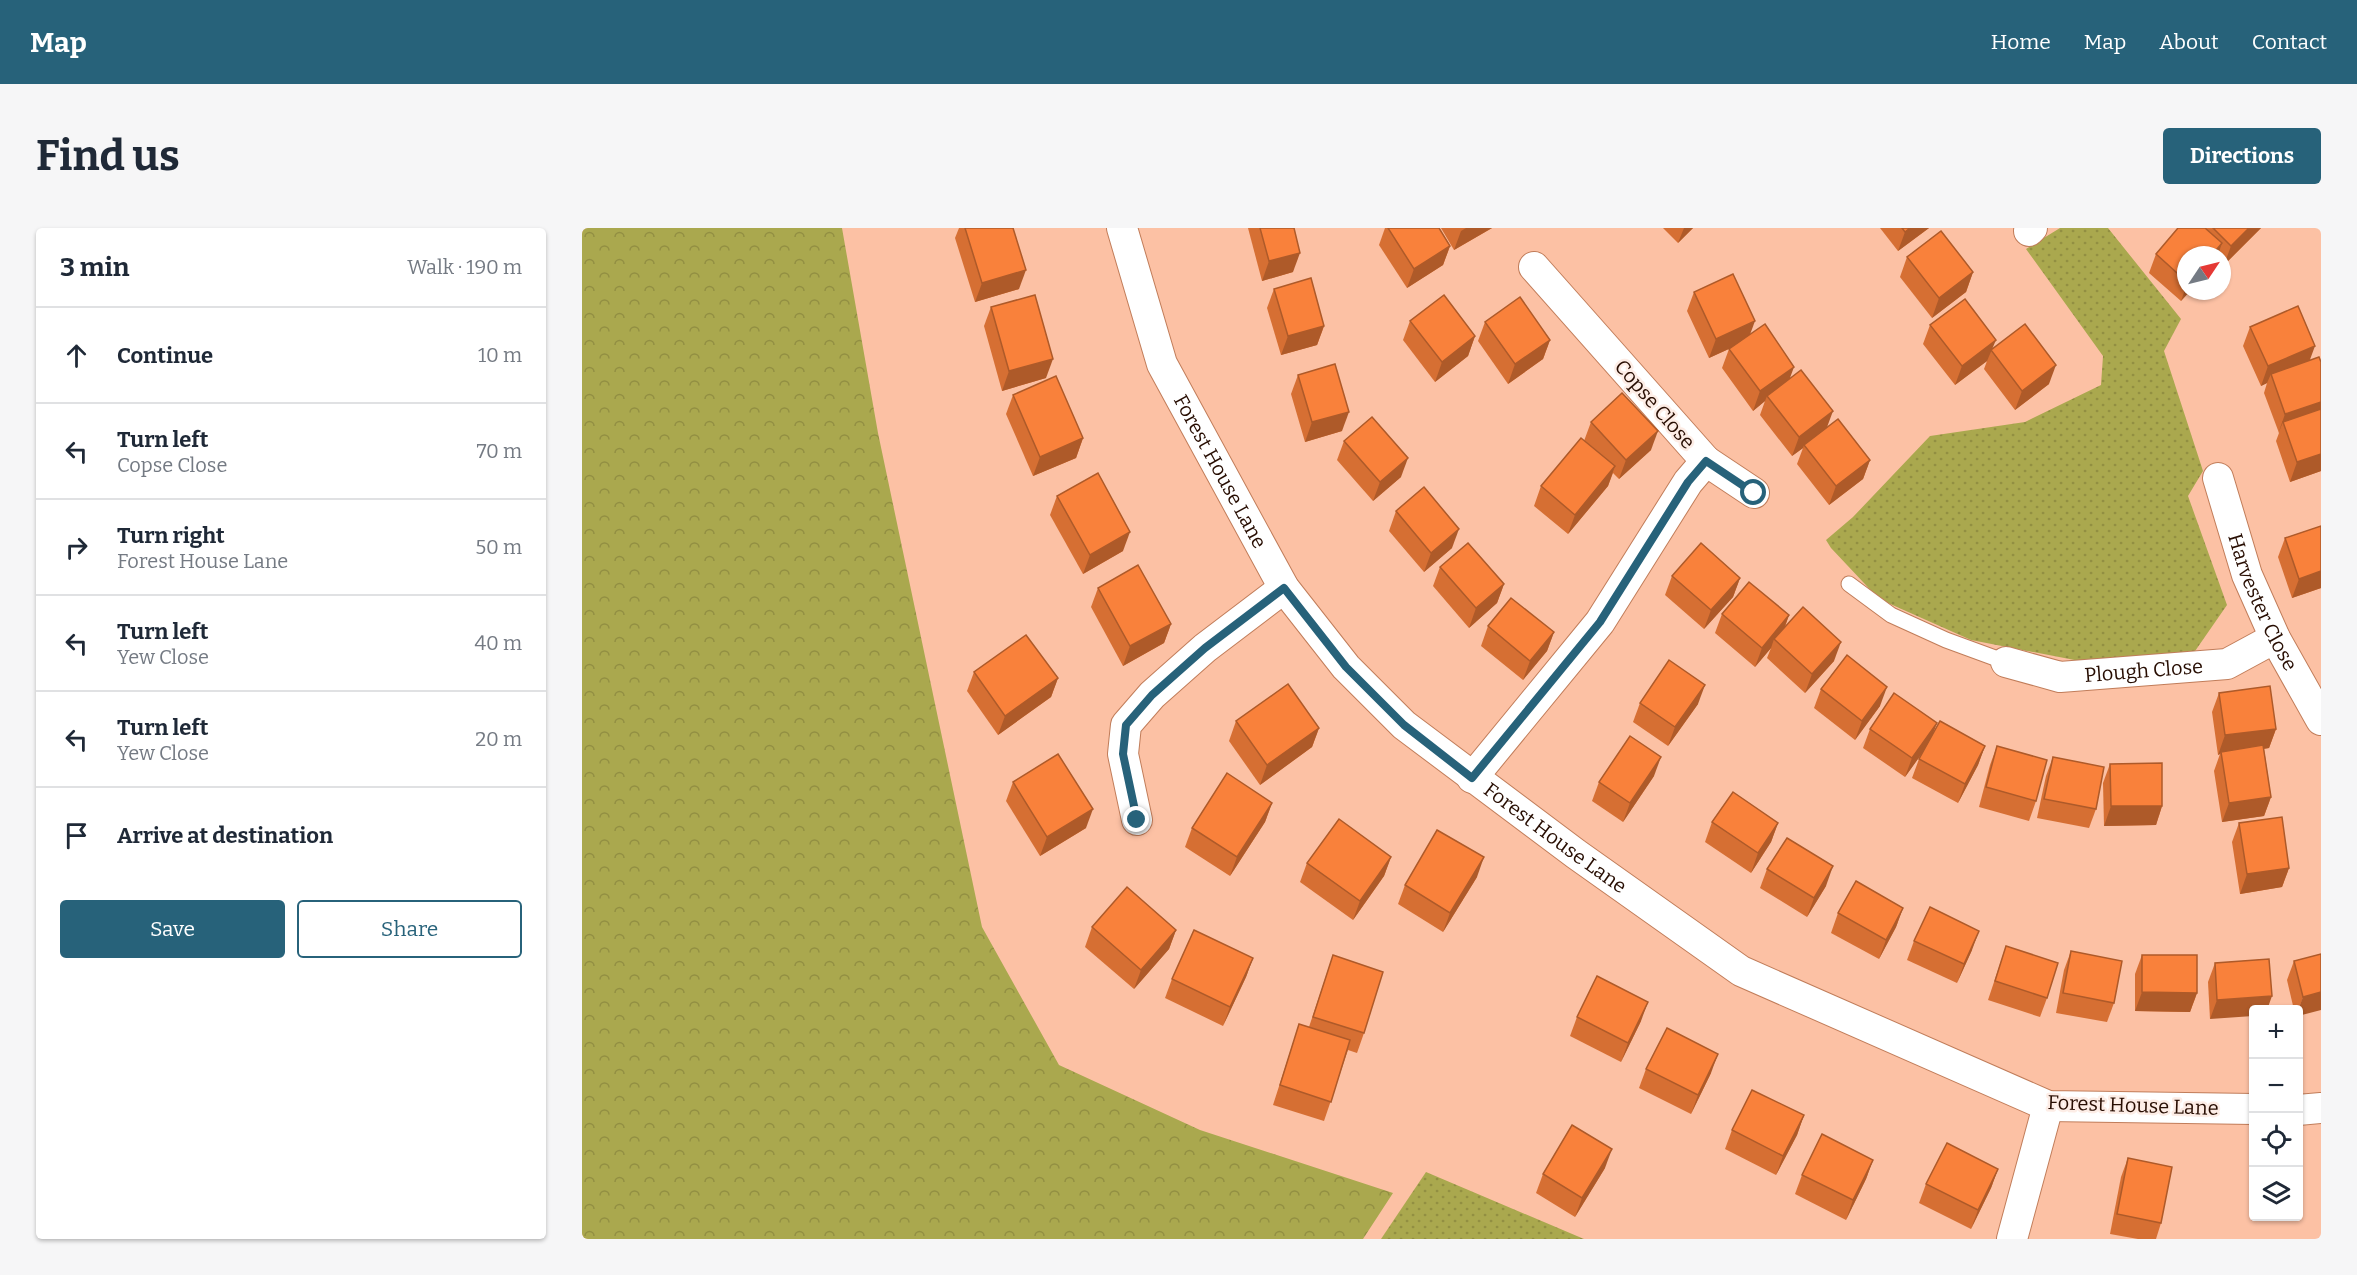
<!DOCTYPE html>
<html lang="en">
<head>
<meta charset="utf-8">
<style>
  body { margin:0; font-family:Bitter,serif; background:#f6f6f7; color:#1f2937 }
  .controls { position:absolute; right:18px; bottom:18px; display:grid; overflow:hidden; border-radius:6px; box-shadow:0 2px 4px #0004 }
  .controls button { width:54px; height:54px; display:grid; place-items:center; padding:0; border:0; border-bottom:2px solid #e0e1e3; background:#fff; color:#1f2937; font:30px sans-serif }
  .compass { position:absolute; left:1595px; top:18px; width:54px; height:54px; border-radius:50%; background:#fff; box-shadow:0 2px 4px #0004; rotate:55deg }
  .stop { position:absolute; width:18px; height:18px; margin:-14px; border:4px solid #27627a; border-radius:50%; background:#fff }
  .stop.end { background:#27627a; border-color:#fff; box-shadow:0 2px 6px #0008 }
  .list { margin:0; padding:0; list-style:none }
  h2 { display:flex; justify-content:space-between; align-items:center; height:78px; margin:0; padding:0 24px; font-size:26px }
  h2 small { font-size:20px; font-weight:400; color:#747a83 }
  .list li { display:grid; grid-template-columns:39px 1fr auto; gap:18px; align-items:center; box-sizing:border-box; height:96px; padding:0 24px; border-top:2px solid #e0e1e3 }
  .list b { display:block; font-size:22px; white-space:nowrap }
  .list p { margin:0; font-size:20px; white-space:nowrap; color:#747a83 }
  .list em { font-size:20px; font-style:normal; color:#747a83 }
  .actions { display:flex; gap:12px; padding:18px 24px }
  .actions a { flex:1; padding:14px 0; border:2px solid #27627a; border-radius:6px; text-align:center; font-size:21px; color:#27627a }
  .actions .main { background:#27627a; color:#fff }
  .icon { flex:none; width:33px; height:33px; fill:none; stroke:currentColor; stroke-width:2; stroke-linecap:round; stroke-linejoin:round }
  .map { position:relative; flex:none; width:1739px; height:1011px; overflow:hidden; border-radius:6px }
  header { display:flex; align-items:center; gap:36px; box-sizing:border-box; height:84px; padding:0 30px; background:#27627a; color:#fff }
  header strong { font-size:28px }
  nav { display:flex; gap:33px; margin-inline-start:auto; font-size:21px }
  .intro { display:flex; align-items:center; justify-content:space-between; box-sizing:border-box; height:144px; padding:0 36px }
  h1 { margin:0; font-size:42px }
  .button { padding:15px 27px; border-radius:6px; background:#27627a; color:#fff; font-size:21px; font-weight:700 }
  main { display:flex; gap:36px; padding:0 36px }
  aside { flex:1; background:#fff; border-radius:6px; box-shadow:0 2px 4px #0004 }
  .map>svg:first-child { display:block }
  .grass { fill:url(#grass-dots) }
  .park { fill:url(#park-crowns) }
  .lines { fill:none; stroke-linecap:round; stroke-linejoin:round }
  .service-casing { stroke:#c17d5a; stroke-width:17 }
  .minor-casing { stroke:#c17d5a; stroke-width:32 }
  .service { stroke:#fff; stroke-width:15 }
  .minor { stroke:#fff; stroke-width:30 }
  .wall { fill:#d66f33 }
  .shaded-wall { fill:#ae5a29 }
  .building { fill:#f9813b; stroke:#ae5a29; stroke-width:1.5 }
  .route { stroke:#27627a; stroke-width:8 }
  .labels { text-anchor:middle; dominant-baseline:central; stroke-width:5; stroke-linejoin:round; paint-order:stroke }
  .street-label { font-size:20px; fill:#270d02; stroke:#fdede6 }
</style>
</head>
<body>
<header>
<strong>Map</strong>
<nav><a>Home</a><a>Map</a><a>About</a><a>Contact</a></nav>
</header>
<div class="intro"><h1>Find us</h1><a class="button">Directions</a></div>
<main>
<aside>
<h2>3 min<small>Walk · 190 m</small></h2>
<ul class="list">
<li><svg class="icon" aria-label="ahead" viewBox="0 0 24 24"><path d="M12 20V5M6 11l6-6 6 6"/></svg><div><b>Continue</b></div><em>10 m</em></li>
<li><svg class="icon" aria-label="left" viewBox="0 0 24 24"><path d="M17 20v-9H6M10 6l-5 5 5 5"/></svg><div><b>Turn left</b><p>Copse Close</p></div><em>70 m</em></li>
<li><svg class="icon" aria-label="right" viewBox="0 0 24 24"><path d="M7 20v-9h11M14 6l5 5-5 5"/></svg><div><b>Turn right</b><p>Forest House Lane</p></div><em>50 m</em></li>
<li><svg class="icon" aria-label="left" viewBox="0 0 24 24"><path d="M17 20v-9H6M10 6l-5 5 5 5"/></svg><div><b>Turn left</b><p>Yew Close</p></div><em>40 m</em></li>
<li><svg class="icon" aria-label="left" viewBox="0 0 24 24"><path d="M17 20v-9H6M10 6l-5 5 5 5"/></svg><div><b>Turn left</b><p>Yew Close</p></div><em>20 m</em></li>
<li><svg class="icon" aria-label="arrive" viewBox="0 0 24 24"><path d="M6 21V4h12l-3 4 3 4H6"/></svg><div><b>Arrive at destination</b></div></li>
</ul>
<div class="actions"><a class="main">Save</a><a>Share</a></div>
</aside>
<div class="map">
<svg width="1739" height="1011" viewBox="0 0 1739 1011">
  <defs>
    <pattern id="grass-dots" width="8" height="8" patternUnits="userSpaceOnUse" patternTransform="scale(1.5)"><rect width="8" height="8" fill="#aaa84e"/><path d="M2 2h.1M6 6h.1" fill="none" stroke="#928f42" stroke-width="1.8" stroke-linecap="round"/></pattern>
    <pattern id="park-crowns" width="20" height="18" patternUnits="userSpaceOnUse" patternTransform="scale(1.5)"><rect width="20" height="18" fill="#aaa84e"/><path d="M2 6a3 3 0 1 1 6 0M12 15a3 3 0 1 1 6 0" fill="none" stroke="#928f42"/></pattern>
  </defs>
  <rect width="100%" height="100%" fill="#fcc1a4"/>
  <!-- grass -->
  <g class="grass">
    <path d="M1478,0h48l73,91 -17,32 39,120 -15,25 39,109 -34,49 -72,15 -150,-29 -92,-41 -48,-51 -5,-8 27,-23 77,-81 95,-14 76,-37 2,-29 -77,-107z"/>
    <path d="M844,944l158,67h-203z"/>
  </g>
  <!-- park -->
  <path class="park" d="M0,0h260l36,205 104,494 77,138 141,65 193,63 -30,46h-781z"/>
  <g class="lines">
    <!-- service casing -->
    <g class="service-casing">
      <path id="service" d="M1267,356l42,31 55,25 60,22"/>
    </g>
    <!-- minor casing -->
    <g class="minor-casing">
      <g id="minor">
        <path id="s1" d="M540,0l40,136 122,224 62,79 58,58 172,129 165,117 307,135 206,3"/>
        <path d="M1447,3l3,-3"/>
        <path d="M1124,233l48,32"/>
        <path id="s2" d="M1636,250l29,97 28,63 46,82"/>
        <path id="s3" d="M1424,434l54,15 167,-13 48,-26"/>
        <path d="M890,550l128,-156 88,-140 18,-21 -172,-194"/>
        <path d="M555,592l-14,-66 3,-29 26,-30 53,-47 79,-60"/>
        <path d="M1716,882l23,-2"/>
        <path d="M1430,1011l36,-133"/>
      </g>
    </g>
    <!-- service -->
    <use href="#service" class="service"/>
    <!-- minor -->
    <use href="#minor" class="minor"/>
  </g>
  <!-- wall -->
  <g class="wall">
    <path d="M377,0h54l6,61 -44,13 -20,-64z"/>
    <path d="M666,0h46l-1,44 -31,9z"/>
    <path d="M803,0h54l11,18 -7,19 -36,23 -28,-43z"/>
    <path d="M859,0h51l-38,22z"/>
    <path d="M1081,0h30l-15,15z"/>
    <path d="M1298,0h49l-31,23z"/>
    <path d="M1596,0h83l-37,37 -2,-2v-8h-36v36h4l-9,10 -32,-28 7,-19z"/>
    <path d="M1325,29l66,15 -7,20 -34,26 -32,-41z"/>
    <path d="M692,61l50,37 -7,19 -36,10 -14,-47z"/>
    <path d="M1112,64l56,42 40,44 37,49 43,33 -7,19 -34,26 -32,-41 6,-16 -11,8 -32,-41 5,-14 -12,10 -31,-43 7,-19 -20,9 -22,-47z"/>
    <path d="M409,79l55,71 -44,13 -18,-65z"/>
    <path d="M828,93l65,15 -7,20 -33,26 -32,-42z"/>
    <path d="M903,94l65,18 -7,19 -35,25 -30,-43z"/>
    <path d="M1348,97l63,23 56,36 -34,26 -31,-41 3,-8 -32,24 -32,-41z"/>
    <path d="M1668,99l60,33 11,2v109l-31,11 -14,-41 3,-8 -15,-40 3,-10 -6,3 -18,-40z"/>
    <path d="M716,147l44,56 -37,11 -14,-48z"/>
    <path d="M431,167l70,43 -7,20 -43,18 -27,-62z"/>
    <path d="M1009,194l60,28 -32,29 -6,-6 -5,13 -40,48 -34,-28 7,-20 43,-45z"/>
    <path d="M762,213l57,36 -28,24 -36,-41z"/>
    <path d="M475,268l66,55 -40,23 -33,-59z"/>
    <path d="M814,283l56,37 -28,24 -35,-41z"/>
    <path d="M1739,298v62l-29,10 -14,-41 7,-19z"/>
    <path d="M858,339l64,17 -7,19 -28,25 -36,-42z"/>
    <path d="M1090,348l68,2 -7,19 -29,32 -39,-34z"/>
    <path d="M516,360l73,36 -7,19 -41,23 -32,-59z"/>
    <path d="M1140,386l67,1 -4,12 49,34 -29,32 -38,-35 4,-10 -16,19 -40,-34z"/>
    <path d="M906,398l66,6 -7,19 -24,29 -42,-34z"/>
    <path d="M392,444l84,6 -7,19 -53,38 -31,-44z"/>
    <path d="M1239,461l59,17 -25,34 -41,-32z"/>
    <path d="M1637,465l57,36 -7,19 -5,1 7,48 -7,19 -42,6 -8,-51 6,-17 -2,1 -6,-43z"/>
    <path d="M1058,475l58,1 -30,42 -35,-24z"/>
    <path d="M654,493l83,7 -7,19 -52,38 -31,-44z"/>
    <path d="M1288,501l62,6 53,11 -7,19 -20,38 -46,-25 7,-19 4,-7 -18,25 -42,-29z"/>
    <path d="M1415,518l39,55 -7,20 -50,-14 11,-42z"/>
    <path d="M1471,529l43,52 -7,19 -52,-10 9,-42z"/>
    <path d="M1528,536l52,42 -6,19 -52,1 -1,-43z"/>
    <path d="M1072,548l-31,46 -31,-21 7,-19z"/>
    <path d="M431,554l73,46 -46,28 -34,-55z"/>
    <path d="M690,575l-7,19 -35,54 -45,-29 7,-19z"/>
    <path d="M1130,594l66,1 -7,19 -20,31 -46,-31z"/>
    <path d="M1657,595l50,45 -7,19 -42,7 -8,-52z"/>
    <path d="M809,629l-7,19 -31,44 -53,-38 7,-19z"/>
    <path d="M1185,641l59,17 -19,31 -47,-29z"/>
    <path d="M895,649l-34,55 -45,-28 7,-19z"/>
    <path d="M1321,680l-7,19 -17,32 -48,-26 7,-20z"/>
    <path d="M510,699l84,3 -7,19 -35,40 -49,-42z"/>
    <path d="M1332,713l58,9 -15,33 -50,-23z"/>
    <path d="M1424,718l41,52 -7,19 -52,-17z"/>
    <path d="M1489,723l43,52 -7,19 -51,-9 8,-43z"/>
    <path d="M1739,726l-23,56h-4l-7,-30 7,-19z"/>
    <path d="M751,727l31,78 -7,20 -9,-3 -24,71 -51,-16 26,-81 10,3z"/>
    <path d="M1560,727l55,38 -7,19 -55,-1v-37z"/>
    <path d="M671,730l-7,19 -23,49 -58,-28 7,-19z"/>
    <path d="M1687,731l-59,60 -2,-37 7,-19z"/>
    <path d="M995,789l64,4 -20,41 -51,-26z"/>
    <path d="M1064,841l65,4 -20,41 -52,-26z"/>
    <path d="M1222,887l-7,20 -21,40 -51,-26 7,-19z"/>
    <path d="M1546,930l33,65 -5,16h-18l-28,-5 11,-57z"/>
    <path d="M1291,932l-7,19 -20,41 -51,-26 7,-19z"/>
    <path d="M1023,940l-30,49 -39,-24 7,-19z"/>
    <path d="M1416,941l-7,19 -20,41 -52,-26 7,-19z"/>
  </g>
  <!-- shaded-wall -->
  <g class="shaded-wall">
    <path d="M884,0h26l-38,22 7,-19z"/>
    <path d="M1102,0h9l-15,15z"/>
    <path d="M1328,0h19l-31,23 7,-19z"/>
    <path d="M1667,0h12l-37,37 7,-19z"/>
    <path d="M1640,15l-4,12h-6z"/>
    <path d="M868,18l-7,19 -36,23 7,-19z"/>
    <path d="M718,25l-7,19 -31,9 7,-20z"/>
    <path d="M444,42l-7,19 -44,13 7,-19z"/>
    <path d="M1391,44l-7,20 -34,26 7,-20z"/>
    <path d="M1604,59v4h4l-9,10z"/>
    <path d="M1173,93l-7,19 -39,18 7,-19z"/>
    <path d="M742,98l-7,19 -36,10 7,-19z"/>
    <path d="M893,108l-7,20 -33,26 7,-20z"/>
    <path d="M968,112l-7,19 -35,25 7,-20z"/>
    <path d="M1414,112l-9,21 -32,24 7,-19z"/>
    <path d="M1733,118l-7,19 -37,9 -4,9 -6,3 7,-20z"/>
    <path d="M471,131l-7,19 -44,13 7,-20z"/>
    <path d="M1474,137l-7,19 -34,26 7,-19z"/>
    <path d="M1212,139l-7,19 -20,10 -2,5 -12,10 7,-20z"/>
    <path d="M1739,174v16l-38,4 -5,12 7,-20z"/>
    <path d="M1251,183l-7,19 -22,15 -1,3 -11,8 7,-19z"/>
    <path d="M767,184l-7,19 -37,11 7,-20z"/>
    <path d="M1076,203l-7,19 -32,29 7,-19z"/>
    <path d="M501,210l-7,20 -43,18 7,-19z"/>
    <path d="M1739,226v17l-31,11 7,-20z"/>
    <path d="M826,230l-7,19 -28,24 7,-19z"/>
    <path d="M1288,232l-7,19 -34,26 7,-19z"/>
    <path d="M1033,238l-7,20 -40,48 7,-19z"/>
    <path d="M877,301l-7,19 -28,24 7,-19z"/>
    <path d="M548,304l-7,19 -40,23 7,-19z"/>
    <path d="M1739,343v17l-29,10 7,-19z"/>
    <path d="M1158,350l-7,19 -29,32 7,-19z"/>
    <path d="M922,356l-7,19 -28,25 7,-20z"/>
    <path d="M1207,387l-7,19 -8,5 -3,9 -16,19 7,-19z"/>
    <path d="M589,396l-7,19 -41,23 7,-20z"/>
    <path d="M972,404l-7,19 -24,29 7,-19z"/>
    <path d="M1259,414l-7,19 -29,32 7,-19z"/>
    <path d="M476,450l-7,19 -53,38 7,-19z"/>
    <path d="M1123,457l-7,19 -30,42 7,-19z"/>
    <path d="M1305,459l-7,19 -25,34 7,-19z"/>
    <path d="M1355,495l-7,19 -25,35 7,-19z"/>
    <path d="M737,500l-7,19 -52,38 7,-20z"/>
    <path d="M1694,501l-7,19 -47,6 -1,-2 -1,2 -2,1 7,-20z"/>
    <path d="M1403,518l-7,19 -20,38 7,-19z"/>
    <path d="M1079,529l-7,19 -31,46 7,-19z"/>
    <path d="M1689,569l-7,19 -42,6 7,-19z"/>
    <path d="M690,575l-7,19 -35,54 7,-19z"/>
    <path d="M1529,578h51l-6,19 -52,1z"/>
    <path d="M511,581l-7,19 -46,28 7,-19z"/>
    <path d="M1196,595l-7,19 -20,31 7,-20z"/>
    <path d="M809,629l-7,19 -31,44 7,-19z"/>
    <path d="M902,629l-7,20 -34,55 7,-19z"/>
    <path d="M1251,638l-7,20 -19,31 7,-19z"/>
    <path d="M1707,640l-7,19 -42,7 7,-20z"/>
    <path d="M1321,680l-7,19 -17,32 7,-19z"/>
    <path d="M594,702l-7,19 -35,40 7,-19z"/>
    <path d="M1397,703l-7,19 -15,33 7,-19z"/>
    <path d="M671,730l-7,19 -23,49 7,-19z"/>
    <path d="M1560,764l55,1 -7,19 -55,-1z"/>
    <path d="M1739,764v18l-23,6v-6l5,-13z"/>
    <path d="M1690,768l-5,14h-14v6l-43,3 7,-19z"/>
    <path d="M1066,774l-7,19 -20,41 7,-19z"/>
    <path d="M1136,826l-7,19 -20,41 7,-19z"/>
    <path d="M1222,887l-7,20 -21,40 7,-19z"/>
    <path d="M1030,921l-7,19 -30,49 7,-19z"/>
    <path d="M1291,932l-7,19 -20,41 7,-20z"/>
    <path d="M1416,941l-7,19 -20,41 7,-19z"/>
  </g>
  <!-- building -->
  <g class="building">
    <path d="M383,0h48l13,42 -44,13z"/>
    <path d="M678,0h34l6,25 -31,8z"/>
    <path d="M806,0h51l11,18 -36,23z"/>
    <path d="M1320,0h8l-5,4z"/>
    <path d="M1596,0h27l17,15 -10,12h-26v26l-30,-27z"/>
    <path d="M1631,0h36l-18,18z"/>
    <path d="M1359,3l32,41 -34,26 -32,-41z"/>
    <path d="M1151,46l22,47 -39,18 -22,-47z"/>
    <path d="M729,50l13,48 -36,10 -14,-47z"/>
    <path d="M453,67l18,64 -44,12 -18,-64z"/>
    <path d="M862,67l31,41 -33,26 -32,-41z"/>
    <path d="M938,69l30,43 -35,24 -30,-42z"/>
    <path d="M1383,71l31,41 -34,26 -32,-41z"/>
    <path d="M1716,78l17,40 -47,20 -18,-39z"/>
    <path d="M1183,96l29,43 -34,24 -31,-42z"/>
    <path d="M1443,96l31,41 -34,26 -31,-41z"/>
    <path d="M1737,129l2,5v40l-36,12 -14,-40z"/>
    <path d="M753,136l14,48 -37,10 -14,-47z"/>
    <path d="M1219,142l32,41 -34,26 -32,-41z"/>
    <path d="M474,148l27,62 -43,19 -27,-62z"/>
    <path d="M1040,165l36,38 -32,29 -35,-38z"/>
    <path d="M1739,181v45l-24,8 -14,-40z"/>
    <path d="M790,189l36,41 -28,24 -36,-41z"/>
    <path d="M1256,191l32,41 -34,26 -32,-41z"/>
    <path d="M999,210l34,28 -40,49 -34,-29z"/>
    <path d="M516,245l32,59 -40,23 -33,-59z"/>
    <path d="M842,259l35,42 -28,24 -35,-42z"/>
    <path d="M1739,298v45l-22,8 -14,-41z"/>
    <path d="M886,315l36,41 -28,24 -36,-41z"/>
    <path d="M1119,315l39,35 -29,32 -39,-34z"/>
    <path d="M556,337l33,59 -41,22 -32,-58z"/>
    <path d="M1167,354l40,33 -27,33 -40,-34z"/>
    <path d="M929,370l43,34 -24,29 -42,-35z"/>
    <path d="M1221,379l38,35 -29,32 -38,-35z"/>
    <path d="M444,407l32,43 -53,38 -31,-44z"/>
    <path d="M1265,427l40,32 -25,34 -41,-32z"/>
    <path d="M1087,432l36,25 -30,42 -35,-24z"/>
    <path d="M706,456l31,44 -52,37 -31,-44z"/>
    <path d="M1688,458l6,43 -51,6 -6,-42z"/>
    <path d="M1312,465l43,30 -25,35 -42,-29z"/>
    <path d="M1358,493l45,25 -20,38 -46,-25z"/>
    <path d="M1048,508l31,21 -31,46 -31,-21z"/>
    <path d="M1681,517l8,52 -42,6 -8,-51z"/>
    <path d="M1415,518l50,14 -11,41 -50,-14z"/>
    <path d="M476,526l35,55 -46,28 -34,-55z"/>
    <path d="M1471,529l51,10 -8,42 -52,-10z"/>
    <path d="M1580,535v43h-51l-1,-42z"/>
    <path d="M645,545l45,30 -35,54 -45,-29z"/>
    <path d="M1151,564l45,31 -20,30 -46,-31z"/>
    <path d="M1700,589l7,51 -42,6 -8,-51z"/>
    <path d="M757,591l52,38 -31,44 -53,-38z"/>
    <path d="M855,602l47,27 -34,56 -45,-28z"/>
    <path d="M1205,610l46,28 -19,32 -47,-29z"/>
    <path d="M1274,653l47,27 -17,32 -48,-27z"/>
    <path d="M545,659l49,43 -35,40 -49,-43z"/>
    <path d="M1348,679l49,24 -15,33 -50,-23z"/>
    <path d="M612,702l59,28 -23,49 -58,-28z"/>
    <path d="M1424,718l52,17 -11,35 -52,-17z"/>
    <path d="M1489,723l51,10 -8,42 -51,-10z"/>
    <path d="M1739,726v38l-18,5 -9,-36z"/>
    <path d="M751,727l50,17 -19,61 -51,-16z"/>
    <path d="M1560,727h55v38l-55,-1z"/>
    <path d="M1687,731l3,37 -55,4 -2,-37z"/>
    <path d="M1015,748l51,26 -20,41 -51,-26z"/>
    <path d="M717,796l51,16 -19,62 -51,-17z"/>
    <path d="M1085,800l51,26 -20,41 -52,-26z"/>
    <path d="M1170,862l52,25 -21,41 -51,-26z"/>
    <path d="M990,897l40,24 -30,49 -39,-24z"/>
    <path d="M1240,906l51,26 -20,40 -51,-25z"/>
    <path d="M1365,915l51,26 -20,41 -52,-26z"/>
    <path d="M1546,930l44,9 -11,56 -44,-9z"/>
  </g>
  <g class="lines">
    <!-- route -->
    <path class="route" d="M555,592l-14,-66 3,-29 26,-30 53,-47 79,-60 62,79 58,58 68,53 128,-156 88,-140 18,-21 48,32"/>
  </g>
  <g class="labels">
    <!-- street labels -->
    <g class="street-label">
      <text transform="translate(1073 176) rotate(49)">Copse Close</text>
      <text stroke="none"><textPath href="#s1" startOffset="264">Forest House Lane</textPath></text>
      <text stroke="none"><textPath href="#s2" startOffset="132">Harvester Close</textPath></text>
      <text stroke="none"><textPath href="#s3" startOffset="140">Plough Close</textPath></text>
      <text stroke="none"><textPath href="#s1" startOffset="768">Forest House Lane</textPath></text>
      <text transform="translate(1551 877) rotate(2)">Forest House Lane</text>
    </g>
  </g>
</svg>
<div class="controls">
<button>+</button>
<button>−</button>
<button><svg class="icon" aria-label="locate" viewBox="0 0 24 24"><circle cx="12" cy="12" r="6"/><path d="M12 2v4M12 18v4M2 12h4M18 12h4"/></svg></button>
<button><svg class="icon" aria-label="layers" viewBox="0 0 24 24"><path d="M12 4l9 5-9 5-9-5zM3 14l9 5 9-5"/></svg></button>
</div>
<svg class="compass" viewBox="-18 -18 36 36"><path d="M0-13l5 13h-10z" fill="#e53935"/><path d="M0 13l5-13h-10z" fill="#747a83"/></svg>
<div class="stop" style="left:1172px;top:265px"></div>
<div class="stop end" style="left:555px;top:592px"></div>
</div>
</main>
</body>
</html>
